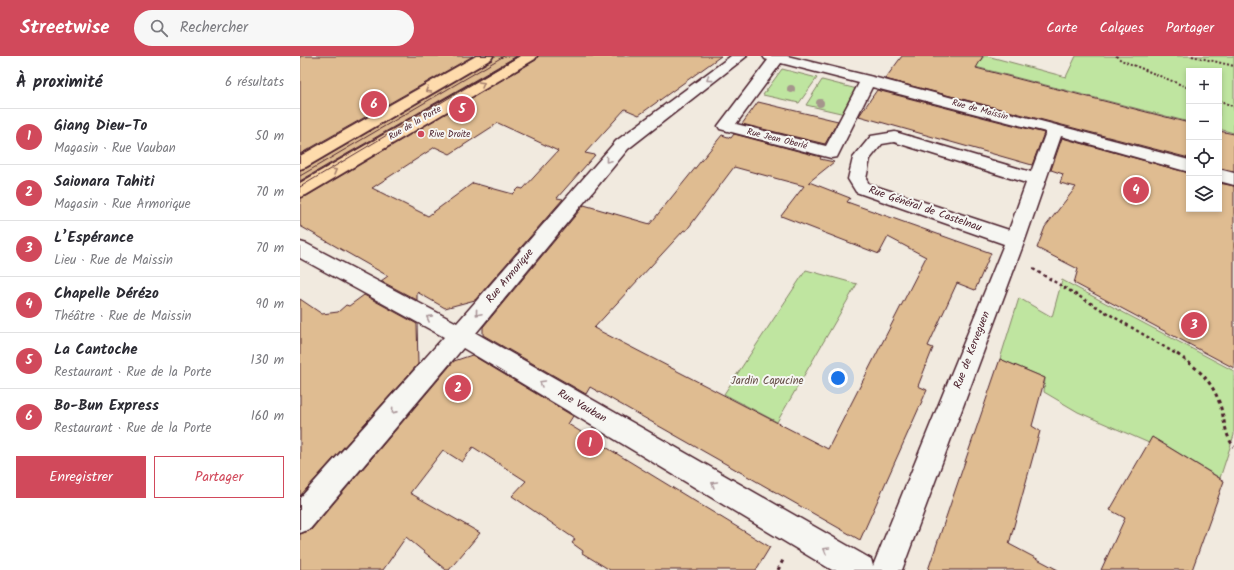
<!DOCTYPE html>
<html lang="fr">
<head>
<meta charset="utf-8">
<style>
  body { margin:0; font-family:Kalam,sans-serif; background:#f7f7f7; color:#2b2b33 }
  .controls { position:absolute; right:12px; top:12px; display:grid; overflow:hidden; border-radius:0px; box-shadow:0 2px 6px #0003 }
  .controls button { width:36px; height:36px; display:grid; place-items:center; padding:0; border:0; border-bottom:1px solid #e1e1e2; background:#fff; color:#2b2b33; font:20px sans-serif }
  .you { position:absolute; left:538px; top:322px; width:14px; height:14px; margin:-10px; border:3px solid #fff; border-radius:50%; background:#1a73e8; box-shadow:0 0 0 6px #1a73e833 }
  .badge { display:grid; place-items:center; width:26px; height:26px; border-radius:50%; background:#d1495b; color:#fff; font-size:13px; font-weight:700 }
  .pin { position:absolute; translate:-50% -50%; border:2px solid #fff; box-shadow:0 1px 4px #0006 }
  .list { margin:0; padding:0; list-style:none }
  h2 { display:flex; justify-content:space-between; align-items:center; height:52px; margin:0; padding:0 16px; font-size:17px }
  h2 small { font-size:13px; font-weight:400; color:#7c7c81 }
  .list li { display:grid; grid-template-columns:26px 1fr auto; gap:12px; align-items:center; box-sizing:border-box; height:56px; padding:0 16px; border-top:1px solid #e1e1e2 }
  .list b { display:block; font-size:15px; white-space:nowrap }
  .list p { margin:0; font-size:13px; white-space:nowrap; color:#7c7c81 }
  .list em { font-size:13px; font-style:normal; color:#7c7c81 }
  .actions { display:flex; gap:8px; padding:12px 16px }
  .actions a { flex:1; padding:9px 0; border:1px solid #d1495b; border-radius:0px; text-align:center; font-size:14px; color:#d1495b }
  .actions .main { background:#d1495b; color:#fff }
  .icon { flex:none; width:22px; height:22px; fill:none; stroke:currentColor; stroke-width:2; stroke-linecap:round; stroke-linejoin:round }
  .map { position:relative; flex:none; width:934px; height:514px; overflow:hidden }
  header { display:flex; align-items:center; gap:24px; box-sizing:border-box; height:56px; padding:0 20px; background:#d1495b; color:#fff }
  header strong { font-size:19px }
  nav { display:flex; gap:22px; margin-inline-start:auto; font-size:14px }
  .search { width:280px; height:36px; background:#f7f7f7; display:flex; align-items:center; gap:10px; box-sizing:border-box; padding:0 14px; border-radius:22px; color:#7c7c81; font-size:15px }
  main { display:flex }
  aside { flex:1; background:#fff }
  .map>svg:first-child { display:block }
  .green { fill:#bfe5a0; stroke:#848266 }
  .building { fill:#dfbc91; stroke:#4a1f2b; fill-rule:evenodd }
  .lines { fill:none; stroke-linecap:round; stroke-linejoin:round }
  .minor-casing { stroke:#4a1f2b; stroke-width:3 }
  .major-casing { stroke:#4a1f2b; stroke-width:3 }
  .path-far2 { stroke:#4a1f2b; stroke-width:2; stroke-dasharray:2 2; stroke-linecap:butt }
  .path-far1 { stroke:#4a1f2b; stroke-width:2.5; stroke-dasharray:3 3; stroke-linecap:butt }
  .path { stroke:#4a1f2b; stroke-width:3; stroke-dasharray:3.5 3.5; stroke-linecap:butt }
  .minor { fill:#f6f6f2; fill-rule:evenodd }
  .major { fill:#fedbac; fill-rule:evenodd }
  .tram { stroke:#4a1f2b; stroke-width:1 }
  .tree { fill:#a5958c }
  .oneway { stroke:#a99598 }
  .oneway2 { stroke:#a47d6c }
  .poi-dot { fill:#d1495b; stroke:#f6f6f2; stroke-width:1.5 }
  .labels { text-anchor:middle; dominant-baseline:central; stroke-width:4; stroke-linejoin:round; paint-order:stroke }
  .far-street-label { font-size:9px; fill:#4a1f2b; stroke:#f6f6f2 }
  .far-poi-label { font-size:9px; fill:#4a1f2b; stroke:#f6f6f2; text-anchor:start }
  .street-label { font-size:11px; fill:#4a1f2b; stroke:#f6f6f2 }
  .park-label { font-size:11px; fill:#675048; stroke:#f6f6f2 }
</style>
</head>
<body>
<header>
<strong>Streetwise</strong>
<div class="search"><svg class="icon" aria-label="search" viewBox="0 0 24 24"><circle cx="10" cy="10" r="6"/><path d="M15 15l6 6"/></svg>Rechercher</div>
<nav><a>Carte</a><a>Calques</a><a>Partager</a></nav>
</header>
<main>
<aside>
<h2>À proximité<small>6 résultats</small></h2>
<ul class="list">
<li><span class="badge">1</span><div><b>Giang Dieu-To</b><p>Magasin · Rue Vauban</p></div><em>50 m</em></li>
<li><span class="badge">2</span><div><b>Saionara Tahiti</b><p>Magasin · Rue Armorique</p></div><em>70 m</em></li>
<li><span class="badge">3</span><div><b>L’Espérance</b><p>Lieu · Rue de Maissin</p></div><em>70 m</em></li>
<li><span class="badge">4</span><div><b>Chapelle Dérézo</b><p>Théâtre · Rue de Maissin</p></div><em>90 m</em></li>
<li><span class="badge">5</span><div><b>La Cantoche</b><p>Restaurant · Rue de la Porte</p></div><em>130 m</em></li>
<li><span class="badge">6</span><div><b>Bo-Bun Express</b><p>Restaurant · Rue de la Porte</p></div><em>160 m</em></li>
</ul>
<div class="actions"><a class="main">Enregistrer</a><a>Partager</a></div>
</aside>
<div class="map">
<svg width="934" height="514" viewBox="0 0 934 514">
  <rect width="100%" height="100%" fill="#f1eadf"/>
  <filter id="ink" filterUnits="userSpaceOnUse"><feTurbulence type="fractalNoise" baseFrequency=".025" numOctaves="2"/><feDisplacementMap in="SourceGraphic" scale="8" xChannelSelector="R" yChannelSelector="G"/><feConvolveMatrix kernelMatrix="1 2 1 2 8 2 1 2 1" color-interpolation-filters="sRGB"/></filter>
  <g filter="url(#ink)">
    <!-- green -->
    <g class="green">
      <path d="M633,0l45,8 6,-8h3l79,21 10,-21h158v77l-15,-4v-58h-30v51z"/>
      <path d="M482,13l35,9 -18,25 -36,-8z"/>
      <path d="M522,24l35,9 -12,25 -39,-9z"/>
      <path d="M506,214l51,14 -80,138 -53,-28z"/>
      <path d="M762,224l172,91v64l-14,43 -68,-41 -3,6 -71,-31 -34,-20 1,-14 -45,-19 19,-61 33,19z"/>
    </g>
    <!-- building -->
    <g class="building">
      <path d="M0,0h173l-173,98z"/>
      <path d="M194,0h23l-217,125v-11l7,-2 185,-108z"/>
      <path d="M238,0h183l-82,59 -14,-6 -40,44 10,2 -38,43 6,1 -88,101 -30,8 -28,-16v8l-36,-19 7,-5 -88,-50v-28l7,-2 229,-136zM198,67l60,28 -35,38 -4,-1 -6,6 -40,-11 -45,33 -56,-28 63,-41 15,7z"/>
      <path d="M602,0h81l-7,12 213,55v35l-304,-79z"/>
      <path d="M577,34l167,43 -12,32 -173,-49z"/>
      <path d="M458,46l80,19 -13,23 -83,-20z"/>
      <path d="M919,75l15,3v37l-15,-3z"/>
      <path d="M434,78l87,23 -1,2 14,3 -25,20 41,16 -3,4 144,51 -16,37 -18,-7 -29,63 5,2 -15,38 9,4 -67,150 -270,-153 -4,7 -103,-59v-8l101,-122 66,19 72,-89 9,3zM434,111l70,19 -23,30 98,38 9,-17 38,20 -98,192 -234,-121 90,-98 2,1z"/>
      <path d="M762,82l127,35v36h30v-26l15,3v182l-160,-85 4,-14 -41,-21 8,-21 31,-40 -16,-4 3,-9 -12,-4z"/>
      <path d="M64,239l53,29 1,40 -118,132v-197l22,15 16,-2 8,-7 3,1z"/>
      <path d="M172,299l101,61 -5,8 202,123 -14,23h-146l-28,-17 1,-2 -11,-8 3,-4 -63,-43 14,-15 -53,-34 -11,15 -19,-12 -33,43 70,40 -31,37h-3l-40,-33 -23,33h-83v-36l11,-4 143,-169z"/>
      <path d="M700,303l45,19 -13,48 8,5 -31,113 49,26h-130z"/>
      <path d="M852,381l72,44 -32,89h-91l24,-52 -15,-8z"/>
    </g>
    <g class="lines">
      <!-- minor casing -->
      <g class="minor-casing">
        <g id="minor">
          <path d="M431,0h16l-119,93 -152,184 395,226 2,7 131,-322 -148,-52 -8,-13 5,-21 18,-22 24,-4 136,40 15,-40 -174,-45 -35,70 -6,1 -111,-29 -2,-3 50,-66 -3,-1 -2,-3h24l86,21 316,83v12l-128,-36 -36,104 -123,330h-70l-369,-222 -153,181 -10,4v-35l144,-161 -144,-79v-16l7,2 150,79 159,-182zM481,7l78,20 -33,63 -90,-22zM594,86l132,41 -17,47 -140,-46 -3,-5 4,-20 12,-15z"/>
          <path d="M919,113l15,4v12l-15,-4z"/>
        </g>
      </g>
      <!-- major casing -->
      <g class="major-casing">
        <g id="major">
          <path d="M176,0h17l-2,3 -185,108 -6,2v-13z"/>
          <path d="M220,0h17l-2,3 -229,136 -6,2v-14z"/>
        </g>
      </g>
      <!-- path-far2 -->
      <g class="path-far2">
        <path d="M816,0l5,4 68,28"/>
        <path d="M892,0l42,10"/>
        <path d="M919,44l15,7"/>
      </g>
      <!-- path-far1 -->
      <path class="path-far1" d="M733,213l145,86"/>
      <!-- path -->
      <g class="path">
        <path d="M877,298c23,16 38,29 45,58 3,12 4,25 12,35"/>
        <path d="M478,514l5,-10"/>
      </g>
      <!-- minor -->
      <use href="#minor" class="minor"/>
      <!-- major -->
      <use href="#major" class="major"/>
      <!-- tram -->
      <g class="tram">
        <path d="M0,120l204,-120"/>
        <path d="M0,131l219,-131"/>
      </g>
    </g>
    <!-- trees -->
    <g class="tree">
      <circle cx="491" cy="33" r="4"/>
      <circle cx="520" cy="47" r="4"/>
    </g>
    <!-- one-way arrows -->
    <defs><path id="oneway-chevron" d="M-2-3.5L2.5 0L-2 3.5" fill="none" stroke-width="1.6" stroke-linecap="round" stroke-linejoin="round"/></defs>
    <g class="oneway">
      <use href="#oneway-chevron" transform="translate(409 23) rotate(143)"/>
      <use href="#oneway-chevron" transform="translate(308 104) rotate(130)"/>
      <use href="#oneway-chevron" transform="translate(178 257) rotate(130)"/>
      <use href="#oneway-chevron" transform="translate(129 262) rotate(-152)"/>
      <use href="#oneway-chevron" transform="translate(242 327) rotate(-150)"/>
      <use href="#oneway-chevron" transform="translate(94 355) rotate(131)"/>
      <use href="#oneway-chevron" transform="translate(414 428) rotate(-150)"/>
      <use href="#oneway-chevron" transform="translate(526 494) rotate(-150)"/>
    </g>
    <g class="oneway2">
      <use href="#oneway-chevron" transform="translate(182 28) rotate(-30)"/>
      <use href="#oneway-chevron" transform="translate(128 34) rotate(150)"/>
      <use href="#oneway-chevron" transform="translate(34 115) rotate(-30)"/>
    </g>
  </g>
  <!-- markers -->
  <circle class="poi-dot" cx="121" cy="78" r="4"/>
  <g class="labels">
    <!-- far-street labels -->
    <g class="far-street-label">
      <text transform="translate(680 54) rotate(15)">Rue de Maissin</text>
      <text transform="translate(115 67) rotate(-30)">Rue de la Porte</text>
      <text transform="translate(477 83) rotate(14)">Rue Jean Oberlé</text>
    </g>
    <!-- far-poi labels -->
    <g class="far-poi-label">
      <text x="129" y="78">Rive Droite</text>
    </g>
    <!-- street labels -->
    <g class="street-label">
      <text transform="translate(625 153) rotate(19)">Rue Général de Castelnau</text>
      <text transform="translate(210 220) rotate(-50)">Rue Armorique</text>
      <text transform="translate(672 294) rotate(-69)">Rue de Kerveguen</text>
      <text transform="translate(282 350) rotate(30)">Rue Vauban</text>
    </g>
    <!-- park labels -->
    <g class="park-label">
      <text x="467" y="325">Jardin Capucine</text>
    </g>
  </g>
</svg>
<div class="controls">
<button>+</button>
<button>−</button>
<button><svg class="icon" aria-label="locate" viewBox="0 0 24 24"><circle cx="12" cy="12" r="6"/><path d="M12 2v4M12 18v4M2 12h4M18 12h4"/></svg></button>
<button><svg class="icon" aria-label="layers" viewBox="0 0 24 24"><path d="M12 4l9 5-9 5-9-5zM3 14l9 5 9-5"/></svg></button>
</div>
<div class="you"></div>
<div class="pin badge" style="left:290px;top:387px">1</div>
<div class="pin badge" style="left:158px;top:332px">2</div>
<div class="pin badge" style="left:894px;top:269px">3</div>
<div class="pin badge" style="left:836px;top:134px">4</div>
<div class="pin badge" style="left:162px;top:53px">5</div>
<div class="pin badge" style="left:74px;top:48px">6</div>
</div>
</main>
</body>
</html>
